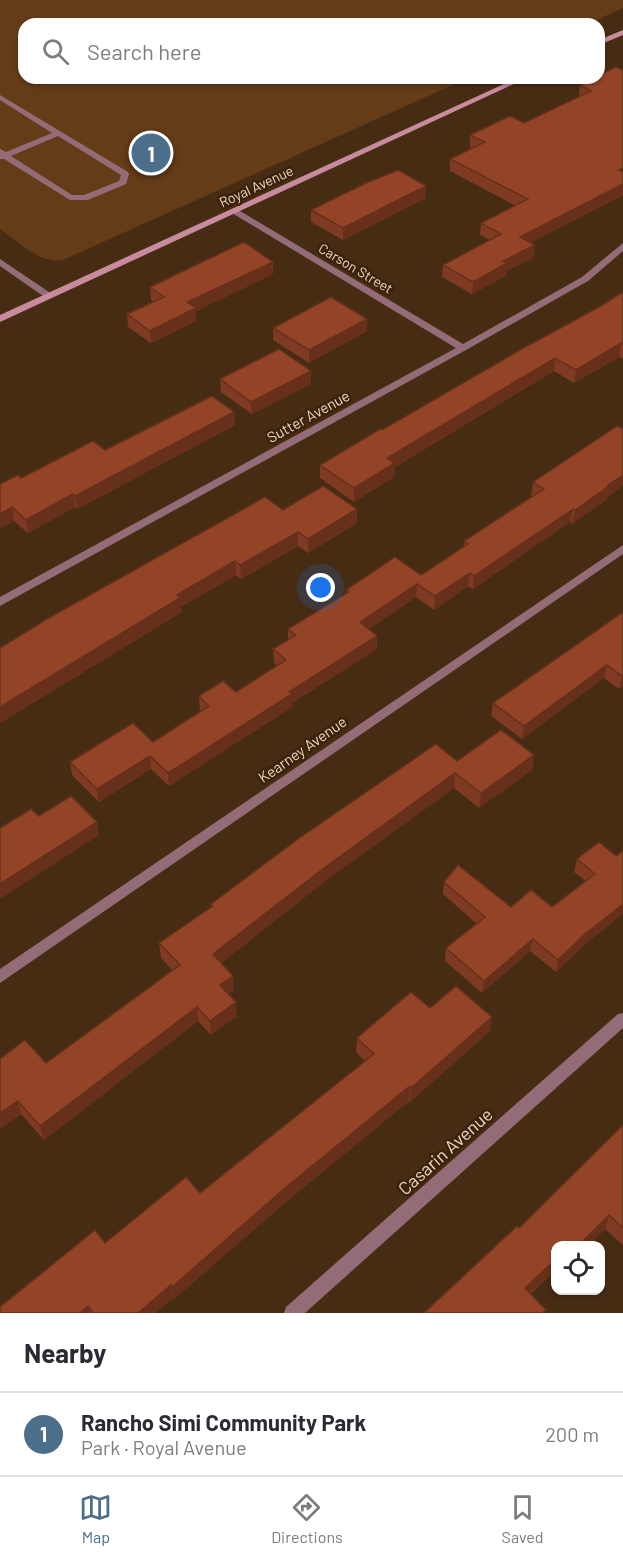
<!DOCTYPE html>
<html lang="en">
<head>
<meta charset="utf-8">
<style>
  body { margin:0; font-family:Barlow,sans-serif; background:#f7f7f7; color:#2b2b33 }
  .controls { position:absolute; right:18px; bottom:18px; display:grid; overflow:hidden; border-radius:12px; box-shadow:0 2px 4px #0004 }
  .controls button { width:54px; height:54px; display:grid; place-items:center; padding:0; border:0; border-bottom:2px solid #e1e1e2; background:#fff; color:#2b2b33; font:30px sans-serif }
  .you { position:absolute; left:321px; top:588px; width:21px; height:21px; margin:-15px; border:4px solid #fff; border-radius:50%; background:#1a73e8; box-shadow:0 0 0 9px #1a73e833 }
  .badge { display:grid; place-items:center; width:39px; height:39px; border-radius:50%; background:#4b6e8b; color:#fff; font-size:20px; font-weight:700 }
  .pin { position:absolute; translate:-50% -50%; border:3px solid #fff; box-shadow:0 2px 6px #0006 }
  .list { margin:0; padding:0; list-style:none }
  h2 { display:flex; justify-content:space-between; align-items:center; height:78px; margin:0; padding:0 24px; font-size:26px }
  h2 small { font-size:20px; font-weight:400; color:#7c7c81 }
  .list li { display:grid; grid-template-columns:39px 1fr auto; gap:18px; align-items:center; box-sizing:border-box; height:84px; padding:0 24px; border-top:2px solid #e1e1e2 }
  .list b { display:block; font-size:22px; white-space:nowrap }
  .list p { margin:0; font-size:20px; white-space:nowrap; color:#7c7c81 }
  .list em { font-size:20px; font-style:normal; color:#7c7c81 }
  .icon { flex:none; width:33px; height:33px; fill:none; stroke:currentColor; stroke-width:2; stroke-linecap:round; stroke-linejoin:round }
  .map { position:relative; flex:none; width:623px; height:1313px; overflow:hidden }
  .search { position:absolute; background:#fff; box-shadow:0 2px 4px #0004; left:18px; right:18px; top:18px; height:66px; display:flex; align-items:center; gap:15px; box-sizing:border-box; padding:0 21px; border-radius:18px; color:#7c7c81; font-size:22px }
  .sheet { height:162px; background:#fff }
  nav { display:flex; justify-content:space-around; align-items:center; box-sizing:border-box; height:84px; border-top:2px solid #e1e1e2; background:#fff; font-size:16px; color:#7c7c81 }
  nav a { display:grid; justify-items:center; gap:3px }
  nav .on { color:#4b6e8b }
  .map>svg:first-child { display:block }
  .green { fill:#643c17 }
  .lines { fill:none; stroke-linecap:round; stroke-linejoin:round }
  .lane { fill:#936c77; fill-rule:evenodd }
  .street { fill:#936c77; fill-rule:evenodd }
  .secondary { fill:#c88b9d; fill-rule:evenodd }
  .wall { fill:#7e3a22 }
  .shaded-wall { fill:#67301b }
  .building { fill:#934427; stroke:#67301b; stroke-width:1.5 }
  .labels { text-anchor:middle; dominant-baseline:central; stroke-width:5; stroke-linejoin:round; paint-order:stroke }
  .far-street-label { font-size:14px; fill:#e9d7c9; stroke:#3d220a }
  .street-label { font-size:15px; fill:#e9d7c9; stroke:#3d220a }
  .near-street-label { font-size:18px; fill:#e9d7c9; stroke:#3d220a }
</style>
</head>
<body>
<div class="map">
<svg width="623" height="1313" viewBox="0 0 623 1313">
  <rect width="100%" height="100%" fill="#472c14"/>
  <!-- green -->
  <path class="green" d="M0,0h623v8l-35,16h-564v54h444l-405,182c-24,4 -44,-18 -63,-31z"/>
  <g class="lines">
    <!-- lane -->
    <g class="lane">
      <path d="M0,95l128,77 1,2 -3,10 -38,16h-18l-66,-41h-4v-10l6,3 46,-19 -52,-33zM58,136l63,39 -2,6 -35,14h-12l-61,-39z"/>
      <path d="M0,259l52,35v4h-6l-46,-32z"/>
    </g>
    <!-- street -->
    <g class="street">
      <path d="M235,208l228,136 119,-67 41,-34v8l-35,30 -122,69 -466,256v-9l456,-249 -224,-135v-4z"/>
      <path d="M623,545v9l-623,429v-14z"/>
      <path d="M623,1013v15l-318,285h-21l2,-6 332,-293z"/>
    </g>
    <!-- secondary -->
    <g class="secondary">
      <path d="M623,30v5l-24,10v-5z"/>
      <path d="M517,78h10l-527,244v-7z"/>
    </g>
  </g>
  <!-- wall -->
  <g class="wall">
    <path d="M594,78l29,117 -93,48 5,2 -2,13 -27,13v5l-34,18 -30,-17 1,-12 47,-25 -10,-5 1,-12 35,-17 -66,-35v-12l22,-10 -2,-2v-12l54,-12 55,-26 1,-12z"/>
    <path d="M426,186v12l-83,42 -32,-18v-12z"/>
    <path d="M273,274l-77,37v10l-45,22 -23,-16 -1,-13 27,-12 -3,-2 -1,-13z"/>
    <path d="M623,292v67l-4,-2 -45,26 -20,-12 -159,96 -1,10 -40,25 -34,-24v-13l279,-158z"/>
    <path d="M367,319v12l-58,32 -36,-23v-12z"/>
    <path d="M220,379l91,5 -59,30 -31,-22z"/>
    <path d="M234,412l1,13 -158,84 -2,-2 -47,26 -14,-12 -14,7 21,-50 84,-28z"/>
    <path d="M533,482l74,15v2l-35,25 -2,-2 -97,67 -5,-3 -34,24 -18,-13 -47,32 8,20 -85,54v4l-123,79 -18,-17 -52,33 -27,-27 -2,-13 83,-20 48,-31 -1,-1 -1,-14 37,-4 41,-26 -3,-3 -1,-14 15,-9v-11l58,-35v-4l75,-15 43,-29v-5l68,-45h-1z"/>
    <path d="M283,510l74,13 -49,30 -10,-7 -57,33 -5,-4 -55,32 1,5 -182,111v-75z"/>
    <path d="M623,612v74l-4,3 -15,-11 -82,61 -31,-23 2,-13z"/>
    <path d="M534,755l-2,15 -53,38 -25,-20 -126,91 -107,84 13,27 -6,4 9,22 -26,19 -13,-14 -154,119 -23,-26 -21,15v-70l46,4 126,-93 -11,-12 -2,-15 52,-36v-3l246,-143z"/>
    <path d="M616,856l-33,90 -27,26 -26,-21 -48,42 -37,-32 1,-13 31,-24 -34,-30 1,-12 67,25h41l34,-26 -12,-9 3,-13z"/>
    <path d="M430,1008l60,23 -80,71 -1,-1 -123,101 -112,97 -1,-1 -18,15h-155l105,-70 95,-50 165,-132 -9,-9 1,-14z"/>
    <path d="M623,1125v120l-18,-16 -16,16h-34v25l-24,24 -107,19 95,-85z"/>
  </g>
  <!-- shaded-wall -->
  <g class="shaded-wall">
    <path d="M623,184v11l-105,54 2,-12z"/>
    <path d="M426,186v12l-83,42v-12z"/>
    <path d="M535,245l-2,13 -27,13v5l-34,18 1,-12 30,-21z"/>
    <path d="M273,262v12l-77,37v10l-45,22 -1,-12 37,-29z"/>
    <path d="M367,319v12l-58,32v-13z"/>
    <path d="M621,343l-2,14 -45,26 2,-13z"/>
    <path d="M555,358l-1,13 -159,96 -1,10 -40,25v-14l33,-30z"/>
    <path d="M311,371v13l-59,30 -1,-12z"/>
    <path d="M234,412l1,13 -158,84 -2,-13z"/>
    <path d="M623,475v11l-16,11v2l-35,25 3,-14 33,-25z"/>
    <path d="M73,494l2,13 -47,26 -2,-13z"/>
    <path d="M12,507l2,14 -14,7v-14z"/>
    <path d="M357,509v14l-49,30v-14z"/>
    <path d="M573,509l-3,13 -97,67 1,-13z"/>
    <path d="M298,532v14l-57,33 -1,-14z"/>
    <path d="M235,561l1,14 -55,32 1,5 -182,111v-16l177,-112z"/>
    <path d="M470,573l-2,13 -34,24 1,-14z"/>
    <path d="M417,584l-1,13 -56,38v-13z"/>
    <path d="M377,636v13l-85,54v4l-123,79 -1,-13 121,-81z"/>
    <path d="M607,665l-3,13 -82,61 2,-13z"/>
    <path d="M623,675v11l-4,3 3,-13z"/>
    <path d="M534,755l-2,15 -53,38 2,-15z"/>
    <path d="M150,756l1,13 -52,33 -2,-13z"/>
    <path d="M455,773l-1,15 -126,91 -114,90 -1,-15 115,-89z"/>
    <path d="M97,822l2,13 -99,64v-15z"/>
    <path d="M623,904v10l-40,32 -27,26 2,-12 27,-26z"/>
    <path d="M533,939l-3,12 -48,42 2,-12z"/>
    <path d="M233,976l1,14 -13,9 -1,-14z"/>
    <path d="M236,1002l1,14 -26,19 -1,-14z"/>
    <path d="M197,1007l1,14 -154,119 -4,-14z"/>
    <path d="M492,1017l-2,14 -80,71 1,-14z"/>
    <path d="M410,1086l-1,15 -123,101 -112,97 -2,-12 113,-99z"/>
    <path d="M18,1101l3,13 -21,15v-16z"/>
    <path d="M609,1215l-4,14 -16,16h-10z"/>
    <path d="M555,1260v10l-33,31 3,-13z"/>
    <path d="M171,1285l2,13 -18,15h-17z"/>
    <path d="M88,1306l2,7h-10z"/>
  </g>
  <!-- building -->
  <g class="building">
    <path d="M616,67l7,3v98l-4,2 4,2v12l-103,53 15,8 -32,16 4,2 -34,19 -30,-17 58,-31 -20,-11 47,-24 -78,-40 35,-17 -15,-7 40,-19 14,7 67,-32 -11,-6 14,-7h5v-3z"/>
    <path d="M398,170l28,16 -83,42 -32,-18 55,-27z"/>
    <path d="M244,242l29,20 -86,40 9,6 -46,23 -23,-17 37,-17 -14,-10z"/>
    <path d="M623,292v52l-2,-1 -45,27 -21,-12 -168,100 8,5 -41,25 -34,-23 60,-36 2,1 138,-80 79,-43z"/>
    <path d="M331,297l36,22 -58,31 -36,-22z"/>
    <path d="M279,349l32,22 -60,31 -31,-23z"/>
    <path d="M212,396l22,16 -159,84 -2,-2 -47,26 -14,-13 -12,7v-30l18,-9 3,3 72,-37 12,9z"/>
    <path d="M617,426l6,3v46l-15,10 1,1 -34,24 -2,-1 -99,67 -4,-3 -35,23 -18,-12 -57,38 17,14 -88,56 3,2 -124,79 -18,-17 -53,33 -27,-27 63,-39 20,19 56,-36 -10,-10 24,-15 13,11 50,-32 -13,-11 23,-14 -8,-6 61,-37 -3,-2 49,-33 26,18 47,-31 -4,-3 80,-52 -11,-7z"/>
    <path d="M323,486l34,23 -49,30 -10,-7 -58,33 -5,-4 -58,34 3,3 -180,109v-59l47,-29 218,-122 18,13z"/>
    <path d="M623,612v63l-1,1 -15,-11 -83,61 -31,-23z"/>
    <path d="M501,730l33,25 -53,38 -26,-20 -127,92 -115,89 20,22 -13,9 16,17 -26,19 -13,-14 -157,119 -22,-25 -18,12v-54l25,-19 21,23 134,-98 -21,-22 54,-37 -2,-2 87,-65 138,-95 21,17z"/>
    <path d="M71,796l26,26 -97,62v-56l31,-19 8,7z"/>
    <path d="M599,842l17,14 7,-5v53l-38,30 -27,26 -25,-21 -49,42 -38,-33 39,-31 -41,-35 14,-17 53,42 20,-17 21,17 43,-33 -18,-15z"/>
    <path d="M456,986l36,31 -81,71 -1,-2 -125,102 -113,99 -1,-2 -33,28h-45l-5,-7 -8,7h-80v-6l95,-77 10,13 81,-66 14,16 174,-139 -17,-16 54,-46 19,16z"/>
    <path d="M623,1125v103l-14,-13 -30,30h-3l-2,-2 -3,2h-16v15l-30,28 21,22 -4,3h-118l93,-87 2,2z"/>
  </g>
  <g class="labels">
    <!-- far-street labels -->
    <g class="far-street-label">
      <text transform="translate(256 186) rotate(-25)">Royal Avenue</text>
      <text transform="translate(356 268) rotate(31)">Carson Street</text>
    </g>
    <!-- street labels -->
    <g class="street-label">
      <text transform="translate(308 416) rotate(-29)">Sutter Avenue</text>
      <text transform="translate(302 749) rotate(-35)">Kearney Avenue</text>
    </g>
    <!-- near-street labels -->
    <g class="near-street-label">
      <text transform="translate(445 1151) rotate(-42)">Casarin Avenue</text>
    </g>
  </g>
</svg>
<div class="controls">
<button><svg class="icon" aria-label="locate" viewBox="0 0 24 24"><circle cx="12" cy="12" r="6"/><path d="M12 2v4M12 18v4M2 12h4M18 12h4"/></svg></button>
</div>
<div class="you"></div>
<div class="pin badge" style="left:151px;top:153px">1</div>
<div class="search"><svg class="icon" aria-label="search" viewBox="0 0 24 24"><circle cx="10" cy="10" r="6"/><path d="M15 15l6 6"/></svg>Search here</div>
</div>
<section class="sheet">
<h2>Nearby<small></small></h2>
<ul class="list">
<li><span class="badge">1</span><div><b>Rancho Simi Community Park</b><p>Park · Royal Avenue</p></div><em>200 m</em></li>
</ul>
</section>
<nav>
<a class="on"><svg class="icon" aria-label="map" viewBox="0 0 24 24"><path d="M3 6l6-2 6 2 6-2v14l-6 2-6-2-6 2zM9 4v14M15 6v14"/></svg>Map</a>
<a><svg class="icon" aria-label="directions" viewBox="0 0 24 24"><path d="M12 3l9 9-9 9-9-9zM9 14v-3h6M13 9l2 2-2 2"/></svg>Directions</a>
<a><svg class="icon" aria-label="saved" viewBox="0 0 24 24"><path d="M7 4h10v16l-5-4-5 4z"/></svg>Saved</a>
</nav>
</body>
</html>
